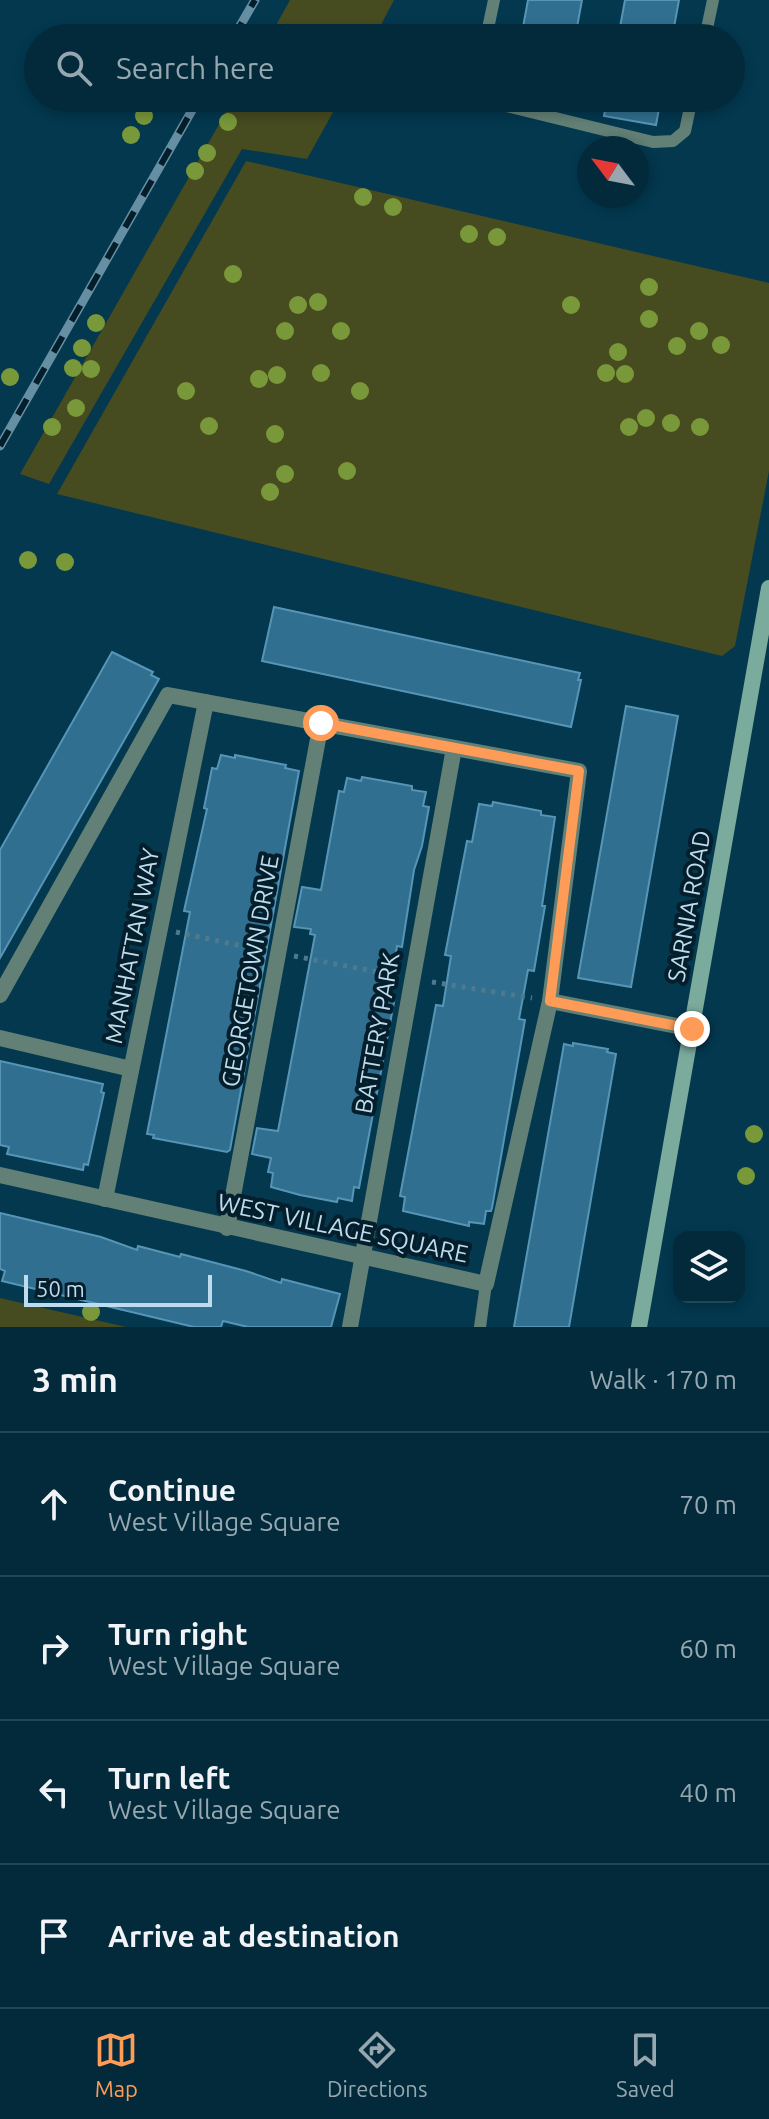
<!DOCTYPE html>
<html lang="en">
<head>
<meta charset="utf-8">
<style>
  body { margin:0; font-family:Ubuntu,sans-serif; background:#103646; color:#f1f3f6 }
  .controls { position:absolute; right:24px; bottom:24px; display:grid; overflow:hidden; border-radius:16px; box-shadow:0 4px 12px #0003 }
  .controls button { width:72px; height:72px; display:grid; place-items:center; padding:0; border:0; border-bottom:2px solid #234655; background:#022a3b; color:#f1f3f6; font:40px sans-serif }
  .compass { position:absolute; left:577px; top:136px; width:72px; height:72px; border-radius:50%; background:#022a3b; box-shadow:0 4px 12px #0003; rotate:302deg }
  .scale { position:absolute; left:24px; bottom:20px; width:188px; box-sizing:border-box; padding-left:8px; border:4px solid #bedcee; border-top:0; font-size:22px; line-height:28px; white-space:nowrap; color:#bedcee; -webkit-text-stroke:6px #041e2b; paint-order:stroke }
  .stop { position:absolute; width:24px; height:24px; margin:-18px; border:6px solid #fe9c57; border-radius:50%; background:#fff }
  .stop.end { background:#fe9c57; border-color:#fff; box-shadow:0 2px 8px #0008 }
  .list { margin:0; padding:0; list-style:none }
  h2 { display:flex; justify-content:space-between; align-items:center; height:104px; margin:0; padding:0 32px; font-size:34px }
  h2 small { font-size:26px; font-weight:400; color:#96a7af }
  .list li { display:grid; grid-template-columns:52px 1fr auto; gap:24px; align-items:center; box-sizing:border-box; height:144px; padding:0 32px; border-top:2px solid #234655 }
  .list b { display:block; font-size:30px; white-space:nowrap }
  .list p { margin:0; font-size:26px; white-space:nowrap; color:#96a7af }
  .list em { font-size:26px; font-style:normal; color:#96a7af }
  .icon { flex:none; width:44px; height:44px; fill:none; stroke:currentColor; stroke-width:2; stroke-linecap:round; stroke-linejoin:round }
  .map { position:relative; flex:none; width:769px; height:1327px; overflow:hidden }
  .search { position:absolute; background:#022a3b; box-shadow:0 4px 12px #0003; left:24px; right:24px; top:24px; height:88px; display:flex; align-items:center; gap:20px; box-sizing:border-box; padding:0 28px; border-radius:44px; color:#96a7af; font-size:30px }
  .sheet { height:680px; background:#022a3b }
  nav { display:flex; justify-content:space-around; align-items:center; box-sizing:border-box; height:112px; border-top:2px solid #234655; background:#022a3b; font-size:22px; color:#96a7af }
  nav a { display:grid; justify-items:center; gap:4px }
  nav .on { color:#fe9c57 }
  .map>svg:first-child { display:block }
  .green { fill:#474b20 }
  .building { fill:#306f8f; stroke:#5795b7; stroke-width:2 }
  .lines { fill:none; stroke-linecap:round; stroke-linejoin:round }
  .path { stroke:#4e7a8f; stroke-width:5; stroke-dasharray:4 6; stroke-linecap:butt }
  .service { stroke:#628076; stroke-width:12 }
  .minor { stroke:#628076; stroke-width:16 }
  .secondary { stroke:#7bab9c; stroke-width:16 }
  .rail-casing { stroke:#678fa4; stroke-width:9 }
  .rail { stroke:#041e2b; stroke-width:6; stroke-dasharray:18; stroke-linecap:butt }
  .tree { fill:#799839 }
  .route { stroke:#fe9c57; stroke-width:10 }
  .labels { text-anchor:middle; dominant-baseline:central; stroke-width:8; stroke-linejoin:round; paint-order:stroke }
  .street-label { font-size:24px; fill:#bedcee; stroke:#041e2b }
</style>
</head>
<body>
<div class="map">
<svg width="769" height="1327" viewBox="0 0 769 1327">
  <rect width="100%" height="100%" fill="#03384f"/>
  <!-- green -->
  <g class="green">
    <path d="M290,0h104l-20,38h-105z"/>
    <path d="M234,98h107l-34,61 -65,-10 -193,335 -29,-10z"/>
    <path d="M246,161l523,122v188l-34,175 -13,10 -665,-162z"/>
    <path d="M0,1298l126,29h-126z"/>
  </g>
  <!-- building -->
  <g class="building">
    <path d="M528,0h54l-7,38h-54z"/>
    <path d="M625,0h54l-7,38h-54z"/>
    <path d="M607,98h54l-5,27 -52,-9z"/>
    <path d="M274,607l306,66 -2,7h3l-10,47 -309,-66z"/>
    <path d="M112,652l41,20 -2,3 8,4 -159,279v-108z"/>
    <path d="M626,706l52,10 -47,271 -53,-9z"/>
    <path d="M221,755l14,3v-3l51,10 -1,3 14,3 -69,379 -3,2 -74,-14 1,-3 -7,-1 43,-222 -6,-1 23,-102 -3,-1 8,-40 5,1z"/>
    <path d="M362,777l50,9v4l14,2 -3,14 6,1 -7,39 -8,24 -12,77 -5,-1 -8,49 6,2 -36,191 -5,-1 -2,14 -14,-3 -1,4 -37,-7 -29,-8 2,-14 -5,-1 3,-14 -19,-4 5,-26 21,3 37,-196 -5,-1 1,-5 -17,-2 8,-40 19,3 18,-99 5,1 3,-14 14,3z"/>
    <path d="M493,802l48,9v4l14,2 -13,89h3l-11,65 -6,-1 -9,49 6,1 -33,188 -1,3h-5l-2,13 -15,-2v4l-66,-15 2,-14 -5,-1 36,-191 7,1 8,-50 -6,-1 22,-114 5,1 7,-38 13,2z"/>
    <path d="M573,1043l35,6 -1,3 9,2 -47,273h-55l50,-283 9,2z"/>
    <path d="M0,1061l103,23 -2,8 3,1 -16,72 -4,-1 -1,6 -76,-16 2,-7 -9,-2z"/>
    <path d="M0,1213l101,24 36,13 1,-4 42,11 1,-3 65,17 35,12 1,-4 58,15 -9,33h-83l-25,-6 -2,6h-27l-192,-46 3,-10 -5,-2z"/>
  </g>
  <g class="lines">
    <!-- path -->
    <g class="path">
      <path d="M176,932l85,18"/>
      <path d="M294,956l100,19"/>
      <path d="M432,982l100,16"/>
    </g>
    <!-- service -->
    <g class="service">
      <path d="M486,38l8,-38"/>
      <path d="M705,38l8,-38"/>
      <path d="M474,98l179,44 20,-1 12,-10 7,-33"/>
      <path d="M480,1327l6,-43"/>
    </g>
    <!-- minor -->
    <g class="minor">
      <path d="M0,995l168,-300 411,76 -29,230 -64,283 -486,-109"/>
      <path d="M550,1001l142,28"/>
      <path d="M0,1038l131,31"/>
      <path d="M105,1199l101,-497"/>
      <path d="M227,1228l94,-505"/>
      <path d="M350,1327l104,-579"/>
    </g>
    <!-- secondary -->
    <path class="secondary" d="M639,1327l130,-739"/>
    <!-- rail casing -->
    <g class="rail-casing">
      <g id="rail">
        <path d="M233,38l22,-38"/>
        <path d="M0,446l199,-348"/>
      </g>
    </g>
    <!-- rail -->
    <use href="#rail" class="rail"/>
  </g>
  <!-- trees -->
  <g class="tree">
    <circle cx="144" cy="116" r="9"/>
    <circle cx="228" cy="122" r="9"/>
    <circle cx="131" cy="135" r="9"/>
    <circle cx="207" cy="153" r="9"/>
    <circle cx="195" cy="171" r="9"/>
    <circle cx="363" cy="197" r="9"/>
    <circle cx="393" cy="207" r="9"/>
    <circle cx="469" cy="234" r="9"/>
    <circle cx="497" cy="237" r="9"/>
    <circle cx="233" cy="274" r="9"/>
    <circle cx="649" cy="287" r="9"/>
    <circle cx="318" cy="302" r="9"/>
    <circle cx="298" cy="305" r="9"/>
    <circle cx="571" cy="305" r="9"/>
    <circle cx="649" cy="319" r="9"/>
    <circle cx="96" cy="323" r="9"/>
    <circle cx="285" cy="331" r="9"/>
    <circle cx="341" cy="331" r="9"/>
    <circle cx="699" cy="331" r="9"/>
    <circle cx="721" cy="345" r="9"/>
    <circle cx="677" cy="346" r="9"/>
    <circle cx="82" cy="348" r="9"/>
    <circle cx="618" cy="352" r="9"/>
    <circle cx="73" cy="368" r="9"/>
    <circle cx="91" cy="369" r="9"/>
    <circle cx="321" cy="373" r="9"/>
    <circle cx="606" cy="373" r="9"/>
    <circle cx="625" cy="374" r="9"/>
    <circle cx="277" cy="375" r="9"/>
    <circle cx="10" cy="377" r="9"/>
    <circle cx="259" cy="379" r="9"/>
    <circle cx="186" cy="391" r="9"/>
    <circle cx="360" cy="391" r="9"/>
    <circle cx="76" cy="408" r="9"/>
    <circle cx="646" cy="418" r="9"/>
    <circle cx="671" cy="423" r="9"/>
    <circle cx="209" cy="426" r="9"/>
    <circle cx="52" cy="427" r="9"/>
    <circle cx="629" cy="427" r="9"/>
    <circle cx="700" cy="427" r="9"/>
    <circle cx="275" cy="434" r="9"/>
    <circle cx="347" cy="471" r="9"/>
    <circle cx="285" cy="474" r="9"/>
    <circle cx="270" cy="492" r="9"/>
    <circle cx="28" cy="560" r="9"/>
    <circle cx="65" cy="562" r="9"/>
    <circle cx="754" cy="1134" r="9"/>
    <circle cx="746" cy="1176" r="9"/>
    <circle cx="91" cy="1312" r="9"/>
  </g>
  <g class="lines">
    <!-- route -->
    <path class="route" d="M321,723l258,48 -29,230 142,28"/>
  </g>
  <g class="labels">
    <!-- street labels -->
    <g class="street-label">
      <text transform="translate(689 906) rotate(-80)">SARNIA ROAD</text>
      <text transform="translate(132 946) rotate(-79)">MANHATTAN WAY</text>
      <text transform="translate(250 971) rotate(-80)">GEORGETOWN DRIVE</text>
      <text transform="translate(377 1033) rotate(-80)">BATTERY PARK</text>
      <text transform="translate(343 1228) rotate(12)">WEST VILLAGE SQUARE</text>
    </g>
  </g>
</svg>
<div class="controls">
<button><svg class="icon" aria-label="layers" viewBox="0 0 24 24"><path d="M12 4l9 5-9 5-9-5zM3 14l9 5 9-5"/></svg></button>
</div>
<svg class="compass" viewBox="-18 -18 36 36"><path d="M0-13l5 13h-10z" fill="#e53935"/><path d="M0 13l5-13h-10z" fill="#96a7af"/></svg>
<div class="scale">50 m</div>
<div class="stop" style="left:321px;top:723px"></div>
<div class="stop end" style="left:692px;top:1029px"></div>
<div class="search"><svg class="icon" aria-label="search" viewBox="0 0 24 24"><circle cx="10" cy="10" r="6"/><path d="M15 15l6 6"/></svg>Search here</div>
</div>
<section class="sheet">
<h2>3 min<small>Walk · 170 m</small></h2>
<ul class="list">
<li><svg class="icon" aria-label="ahead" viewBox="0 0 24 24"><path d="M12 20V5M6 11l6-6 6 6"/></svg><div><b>Continue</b><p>West Village Square</p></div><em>70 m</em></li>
<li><svg class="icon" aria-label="right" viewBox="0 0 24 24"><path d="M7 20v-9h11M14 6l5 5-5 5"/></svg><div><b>Turn right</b><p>West Village Square</p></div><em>60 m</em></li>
<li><svg class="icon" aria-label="left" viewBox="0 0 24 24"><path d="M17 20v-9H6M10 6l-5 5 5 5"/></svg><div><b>Turn left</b><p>West Village Square</p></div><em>40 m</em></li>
<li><svg class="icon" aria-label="arrive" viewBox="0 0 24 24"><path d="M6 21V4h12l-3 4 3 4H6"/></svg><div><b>Arrive at destination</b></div></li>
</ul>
</section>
<nav>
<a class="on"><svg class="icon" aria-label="map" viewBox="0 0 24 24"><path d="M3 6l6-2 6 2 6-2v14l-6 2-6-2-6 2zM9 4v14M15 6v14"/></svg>Map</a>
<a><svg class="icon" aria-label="directions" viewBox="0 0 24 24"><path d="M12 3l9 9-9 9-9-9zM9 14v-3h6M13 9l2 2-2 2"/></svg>Directions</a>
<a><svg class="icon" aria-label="saved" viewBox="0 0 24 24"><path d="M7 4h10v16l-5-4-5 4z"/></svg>Saved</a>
</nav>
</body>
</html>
